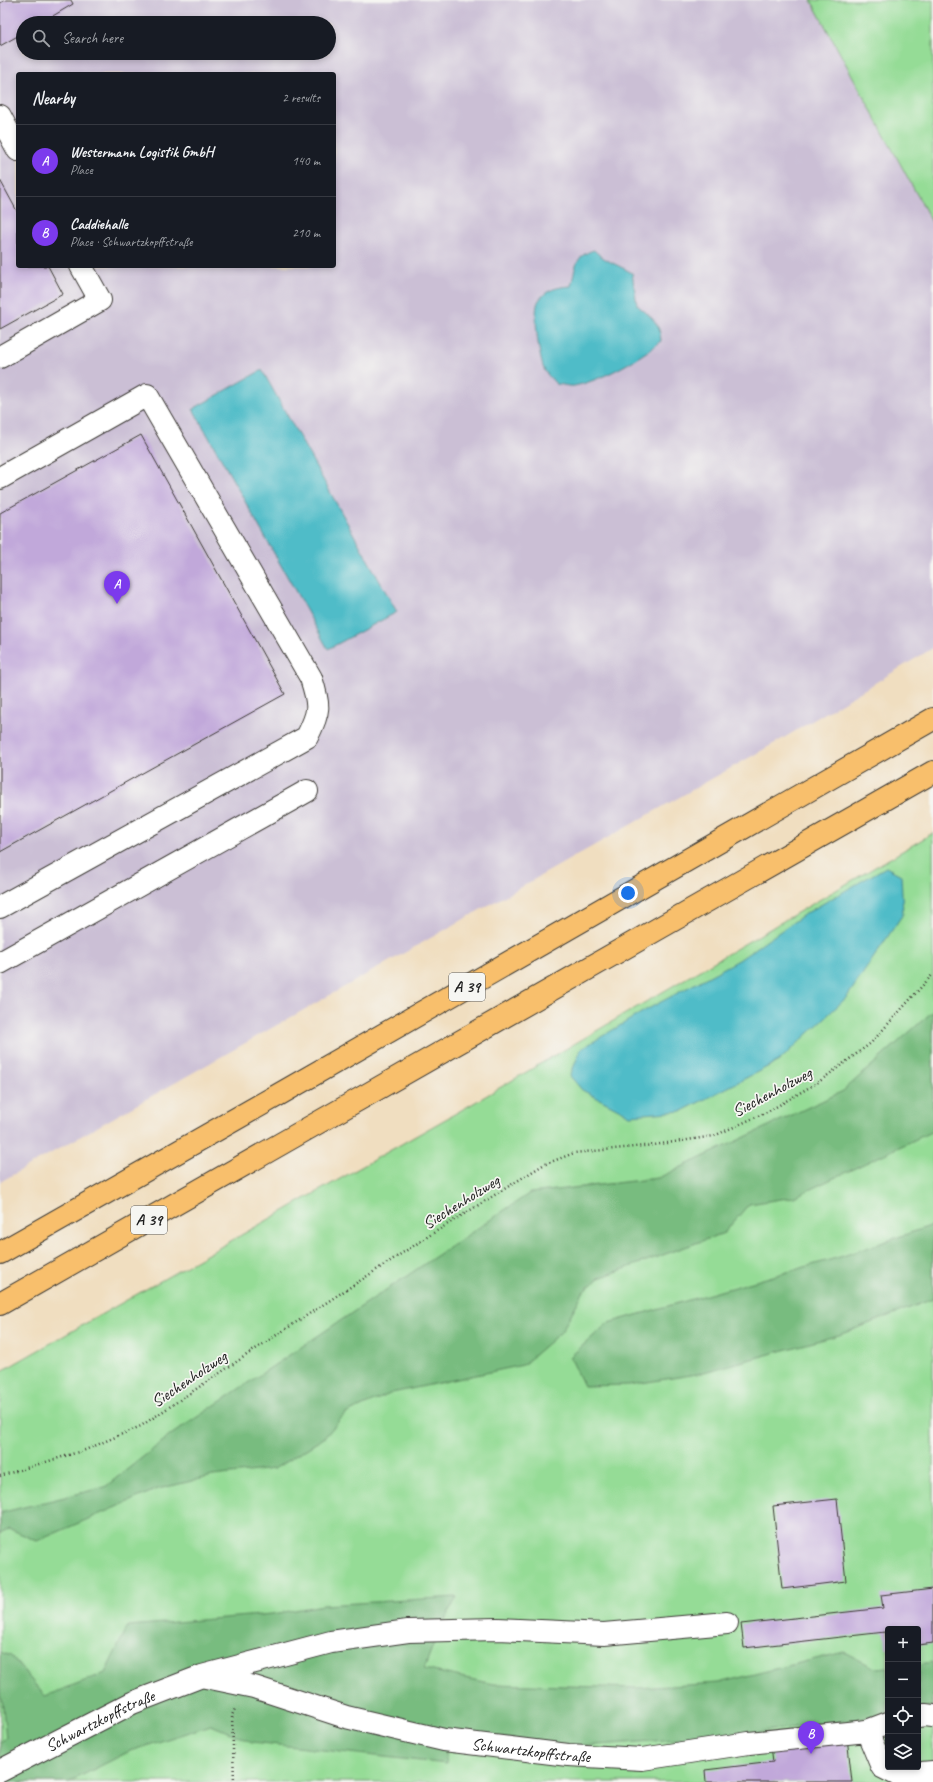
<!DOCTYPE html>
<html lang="en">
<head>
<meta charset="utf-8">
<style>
  body { margin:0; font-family:Caveat,sans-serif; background:#20242c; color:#f1f3f6 }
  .controls { position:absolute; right:12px; bottom:12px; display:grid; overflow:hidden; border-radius:4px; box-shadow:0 2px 6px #0003 }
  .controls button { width:36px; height:36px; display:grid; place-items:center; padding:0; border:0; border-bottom:1px solid #363941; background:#171b24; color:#f1f3f6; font:20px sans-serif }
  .you { position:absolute; left:628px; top:893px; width:14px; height:14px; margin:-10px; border:3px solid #fff; border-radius:50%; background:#1a73e8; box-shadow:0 0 0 6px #1a73e833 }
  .badge { display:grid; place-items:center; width:26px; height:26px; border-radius:50%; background:#7c3aed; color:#fff; font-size:13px; font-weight:700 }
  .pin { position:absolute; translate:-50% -33px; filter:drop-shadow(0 1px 2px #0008) }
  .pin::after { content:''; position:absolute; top:21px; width:14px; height:12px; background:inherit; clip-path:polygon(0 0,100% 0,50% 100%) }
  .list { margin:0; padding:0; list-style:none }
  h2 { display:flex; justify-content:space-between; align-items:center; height:52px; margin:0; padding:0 16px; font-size:17px }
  h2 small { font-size:13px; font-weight:400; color:#9ea1a6 }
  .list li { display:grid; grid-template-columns:26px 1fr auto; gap:12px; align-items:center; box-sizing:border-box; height:72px; padding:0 16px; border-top:1px solid #363941 }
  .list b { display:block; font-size:15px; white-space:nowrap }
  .list p { margin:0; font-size:13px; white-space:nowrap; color:#9ea1a6 }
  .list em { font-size:13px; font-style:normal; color:#9ea1a6 }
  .icon { flex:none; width:22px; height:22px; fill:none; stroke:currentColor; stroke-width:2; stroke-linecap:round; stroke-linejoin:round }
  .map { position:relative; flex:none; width:933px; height:1782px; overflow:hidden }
  .search { position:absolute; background:#171b24; box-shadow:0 2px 6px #0003; left:16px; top:16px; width:320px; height:44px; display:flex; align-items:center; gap:10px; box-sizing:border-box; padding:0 14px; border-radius:22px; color:#9ea1a6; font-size:15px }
  .panel { position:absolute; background:#171b24; box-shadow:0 2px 6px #0003; left:16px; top:72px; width:320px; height:196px; border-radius:4px }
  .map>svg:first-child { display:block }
  .industrial { fill:#cbbfd5; fill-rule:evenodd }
  .green { fill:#95dc96; stroke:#587c59; fill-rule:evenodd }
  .forest { fill:#78bc7f; stroke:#4a6c4e }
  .water { fill:#4fbcc8; stroke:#366c72 }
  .building { fill:#c1a8da }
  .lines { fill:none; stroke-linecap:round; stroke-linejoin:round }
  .minor-casing { stroke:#3c3935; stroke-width:24 }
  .highway-casing { stroke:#3c3935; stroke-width:24 }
  .path { stroke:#3c3935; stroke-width:2.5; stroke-dasharray:1 3; stroke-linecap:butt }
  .minor { stroke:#fff; stroke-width:22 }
  .highway { stroke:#f8bf6c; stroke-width:22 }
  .labels { text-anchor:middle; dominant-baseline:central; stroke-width:3.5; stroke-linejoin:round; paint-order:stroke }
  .shield { fill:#f6f6f2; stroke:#5d5d5c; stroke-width:1 }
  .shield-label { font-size:16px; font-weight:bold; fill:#1c1c1c }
  .street-label { font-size:17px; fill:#1c1c1c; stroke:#f6f6f2 }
</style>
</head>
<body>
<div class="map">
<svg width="933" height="1782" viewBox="0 0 933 1782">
  <rect width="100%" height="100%" fill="#f6f6f2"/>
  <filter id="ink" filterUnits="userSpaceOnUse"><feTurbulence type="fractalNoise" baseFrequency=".025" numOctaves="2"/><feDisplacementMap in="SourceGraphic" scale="8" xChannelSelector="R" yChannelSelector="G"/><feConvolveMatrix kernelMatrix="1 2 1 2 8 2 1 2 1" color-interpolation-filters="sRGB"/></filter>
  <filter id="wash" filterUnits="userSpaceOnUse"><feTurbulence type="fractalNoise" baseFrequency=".012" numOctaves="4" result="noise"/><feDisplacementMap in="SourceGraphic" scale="16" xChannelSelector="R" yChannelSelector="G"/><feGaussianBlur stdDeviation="0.9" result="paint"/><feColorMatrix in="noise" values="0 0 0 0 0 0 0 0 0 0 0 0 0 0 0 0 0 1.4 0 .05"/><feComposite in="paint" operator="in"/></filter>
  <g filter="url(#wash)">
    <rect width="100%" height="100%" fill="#f0dec0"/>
    <!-- industrial -->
    <path class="industrial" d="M0,0h811l122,224v424l-151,91 -782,443zM23,23h306v30h-306zM18,74h316v192h-316z"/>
    <!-- green -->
    <g class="green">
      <path d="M811,0h122v224z"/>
      <path d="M933,833v949h-933v-410l472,-268zM888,1629h30v138h-30z"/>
    </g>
    <!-- forest -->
    <g class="forest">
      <path d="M933,1011v120l-139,66 -45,7 -25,29 -125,45 -15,13 -23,41 -38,33 -131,28 -47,21 -21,24 -50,31 -61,7 -55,13 -121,52 -27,-12 -10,5v-21l105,-26 67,-53 358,-241 128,-15 185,-87z"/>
      <path d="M933,1225v74l-94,36 -142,39 -68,11 -45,1 -14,-29 38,-34 232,-66z"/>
      <path d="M457,1597l-19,35 -14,37 69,15 145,4 80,-5 126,-31 31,16 13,-1v48l-152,20 -153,11 -142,-14 6,32 -195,-22 -41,-17 -81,26 -61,31h-69v-40l6,-4 -4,-39 -2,-2v-45l11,4 34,40 60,-23 23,-47 144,-12 51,-9z"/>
      <path d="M933,1662v44l-15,3v-45z"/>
    </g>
    <!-- water -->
    <g class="water">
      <path d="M594,250c10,11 25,15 38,23l5,32c14,12 23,17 24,36 -22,18 -58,39 -87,45 -5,1 -13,-2 -18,-2 -4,-5 -10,-10 -12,-15 -5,-11 -12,-60 -5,-69 8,-11 19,-13 32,-14 5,-18 3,-30 23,-36z"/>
      <path d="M262,370l135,242 -69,37 -135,-240z"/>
      <path d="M886,867l15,8 2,39 -56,83 -68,64 -97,50 -52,4 -48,-25 -12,-14 11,-27 65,-39 93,-50 66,-46z"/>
    </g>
    <g id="blocks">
      <!-- building -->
      <g class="building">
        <path d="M6,0h65l2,4 -32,19h-18v10l-23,13v-43z"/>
        <path d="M0,180l18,33v53h30l15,28 -63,35z"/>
        <path d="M141,435l144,259 -285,158v-339z"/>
        <path d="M837,1499l9,82 -64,8 -9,-83z"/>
        <path d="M933,1589v54l-15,2v-16h-30v19h-2l-1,-16 -141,16 -3,-24 142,-16 -2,-13z"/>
        <path d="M847,1737l5,45h-146l-1,-12 68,-8 -2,-16z"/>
      </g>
    </g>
  </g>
  <g filter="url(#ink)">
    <use href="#blocks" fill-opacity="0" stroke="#3c3935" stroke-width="1"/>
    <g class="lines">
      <!-- minor casing -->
      <g class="minor-casing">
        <g id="minor">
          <path d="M0,116l18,34"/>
          <path d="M0,357l100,-57 -19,-34"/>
          <path d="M0,478l147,-83 164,283c9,28 9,33 -4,59l-307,170"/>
          <path d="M0,963l307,-172"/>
          <path id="s1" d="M206,1677l48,10 92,30 98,23 124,15 74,4 107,-16 118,-12 21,-8"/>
          <path d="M918,1716l7,-1 8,1"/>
          <path d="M867,1731l15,36 16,8 35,-3"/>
          <path id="s2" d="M0,1771l132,-68 70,-27 129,-34 77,-11 90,-2 106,5 123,-11"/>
        </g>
      </g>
      <!-- highway casing -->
      <g class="highway-casing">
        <g id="highway">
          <path d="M0,1253l278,-158 655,-376"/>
          <path d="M0,1304l933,-532"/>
        </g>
      </g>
      <!-- path -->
      <g class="path">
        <path d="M0,1476l85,-26 56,-24 128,-86 158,-103 116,-72 31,-12 80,-8 60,-9 55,-25 51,-30 51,-38 62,-69"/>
        <path d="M234,1782l-2,-67 3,-6"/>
      </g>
      <!-- minor -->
      <use href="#minor" class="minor"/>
      <!-- highway -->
      <use href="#highway" class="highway"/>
    </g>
  </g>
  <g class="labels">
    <!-- shield labels -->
    <g class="shield">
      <rect x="449" y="973" width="36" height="28" rx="3"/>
      <rect x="131" y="1206" width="36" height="28" rx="3"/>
    </g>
    <g class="shield-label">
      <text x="467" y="987">A 39</text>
      <text x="149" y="1220">A 39</text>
    </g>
    <!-- street labels -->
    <g class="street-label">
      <text transform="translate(772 1092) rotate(-28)">Siechenholzweg</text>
      <text transform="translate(461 1202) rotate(-32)">Siechenholzweg</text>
      <text transform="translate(189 1379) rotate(-34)">Siechenholzweg</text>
      <text stroke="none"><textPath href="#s2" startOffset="112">Schwartzkopffstraße</textPath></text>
      <text stroke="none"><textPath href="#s1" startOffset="334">Schwartzkopffstraße</textPath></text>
    </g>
  </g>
</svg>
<div class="controls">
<button>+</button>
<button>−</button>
<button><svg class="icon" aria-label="locate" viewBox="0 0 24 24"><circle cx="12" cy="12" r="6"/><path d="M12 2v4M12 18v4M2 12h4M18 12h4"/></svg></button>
<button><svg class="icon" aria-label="layers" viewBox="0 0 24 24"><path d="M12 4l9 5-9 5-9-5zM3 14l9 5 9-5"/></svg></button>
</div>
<div class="you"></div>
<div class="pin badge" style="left:117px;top:604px">A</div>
<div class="pin badge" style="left:811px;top:1754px">B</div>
<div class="search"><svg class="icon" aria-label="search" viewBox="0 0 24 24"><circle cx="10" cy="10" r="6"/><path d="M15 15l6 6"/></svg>Search here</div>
<section class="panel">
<h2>Nearby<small>2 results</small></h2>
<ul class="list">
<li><span class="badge">A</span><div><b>Westermann Logistik GmbH</b><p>Place</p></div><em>140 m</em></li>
<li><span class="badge">B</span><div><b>Caddiehalle</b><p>Place · Schwartzkopffstraße</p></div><em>210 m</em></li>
</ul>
</section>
</div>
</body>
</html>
